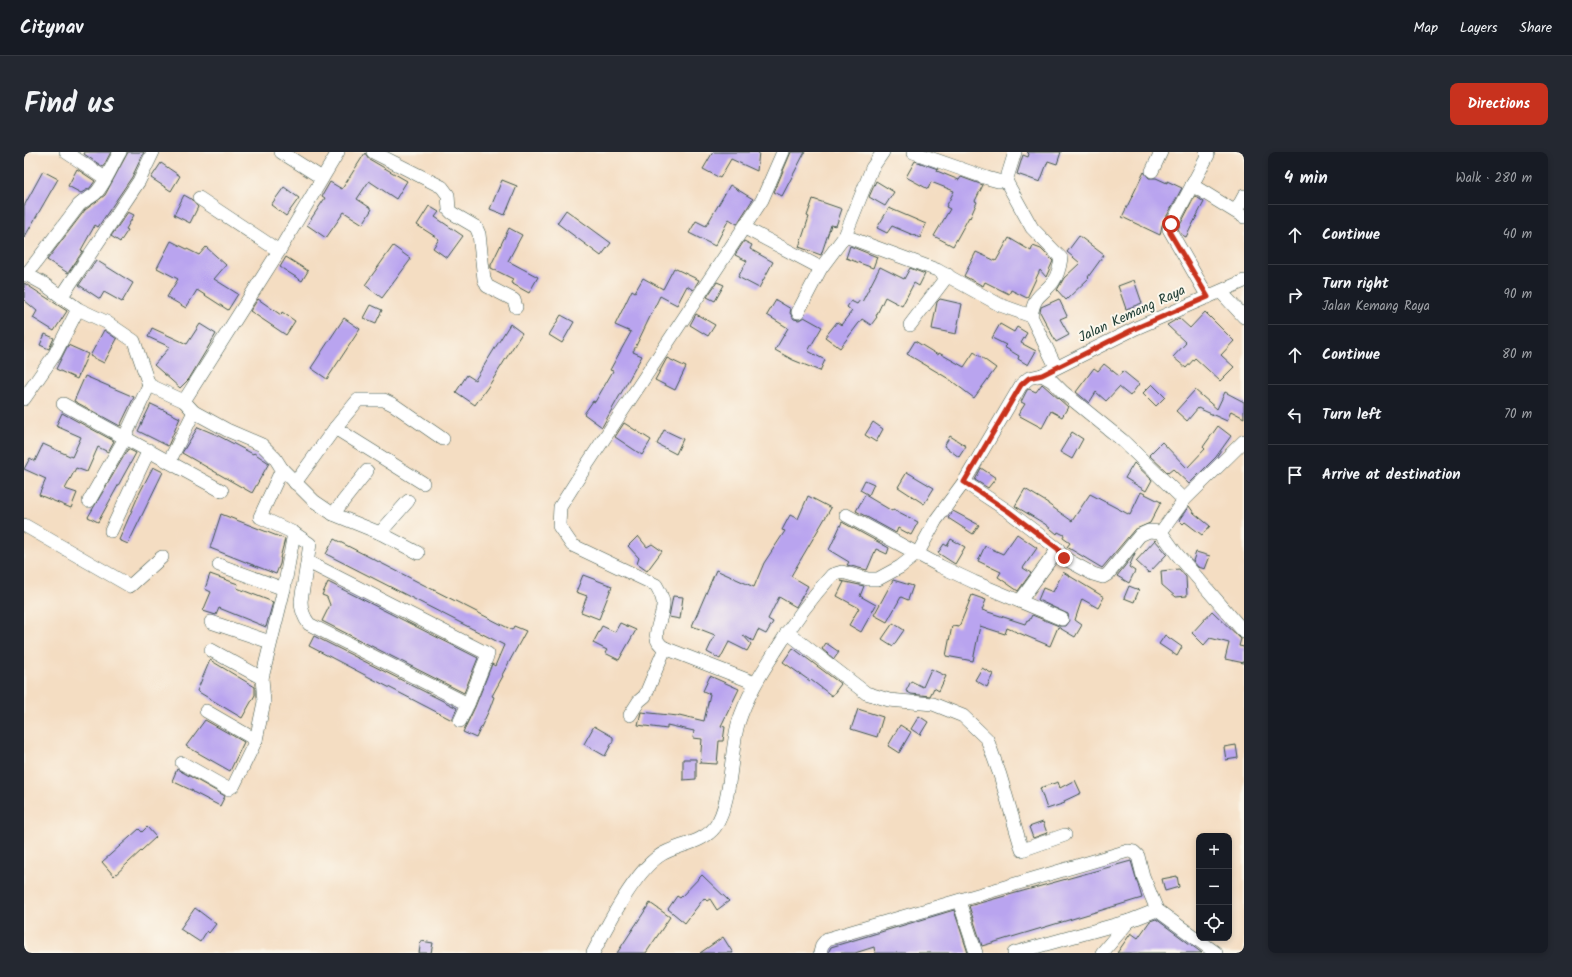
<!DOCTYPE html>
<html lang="en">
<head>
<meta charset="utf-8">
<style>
  body { margin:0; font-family:Kalam,sans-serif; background:#242831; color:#f1f3f6 }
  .controls { position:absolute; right:12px; bottom:12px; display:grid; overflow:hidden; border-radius:8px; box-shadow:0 2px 6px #0003 }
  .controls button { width:36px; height:36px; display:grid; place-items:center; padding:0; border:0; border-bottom:1px solid #363941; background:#171b24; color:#f1f3f6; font:20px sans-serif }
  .stop { position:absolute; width:12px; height:12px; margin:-9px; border:3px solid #c8321e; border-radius:50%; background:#fff }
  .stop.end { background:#c8321e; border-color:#fff; box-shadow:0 1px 4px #0008 }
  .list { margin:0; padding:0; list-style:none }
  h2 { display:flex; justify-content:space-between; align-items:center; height:52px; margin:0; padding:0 16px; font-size:17px }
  h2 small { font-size:13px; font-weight:400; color:#9ea1a6 }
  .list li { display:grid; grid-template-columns:26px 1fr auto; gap:12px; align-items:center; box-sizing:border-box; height:60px; padding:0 16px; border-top:1px solid #363941 }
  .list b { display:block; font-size:15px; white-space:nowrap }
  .list p { margin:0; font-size:13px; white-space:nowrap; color:#9ea1a6 }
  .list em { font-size:13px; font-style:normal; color:#9ea1a6 }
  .icon { flex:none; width:22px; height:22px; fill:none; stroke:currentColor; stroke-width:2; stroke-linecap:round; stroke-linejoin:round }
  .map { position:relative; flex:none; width:1220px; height:801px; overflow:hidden; border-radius:8px }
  header { display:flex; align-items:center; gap:24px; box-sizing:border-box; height:56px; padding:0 20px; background:#171b24; border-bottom:1px solid #363941 }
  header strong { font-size:19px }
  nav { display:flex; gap:22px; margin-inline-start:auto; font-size:14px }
  .intro { display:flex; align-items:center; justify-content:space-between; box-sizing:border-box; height:96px; padding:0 24px }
  h1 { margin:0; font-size:28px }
  .button { padding:10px 18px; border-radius:8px; background:#c8321e; color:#fff; font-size:14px; font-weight:700 }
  main { display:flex; gap:24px; padding:0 24px }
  aside { flex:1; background:#171b24; border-radius:8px; box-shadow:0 2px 6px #0003 }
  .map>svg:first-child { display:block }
  .building { fill:#b9a4ef }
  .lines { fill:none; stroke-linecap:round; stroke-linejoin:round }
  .minor-casing { stroke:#3f5549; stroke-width:14 }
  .minor { stroke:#fff; stroke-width:13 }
  .route { stroke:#c8321e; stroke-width:5 }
  .labels { text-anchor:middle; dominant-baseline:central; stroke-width:4; stroke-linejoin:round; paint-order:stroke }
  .street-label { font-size:14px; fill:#1f3d34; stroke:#fbf7ec }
</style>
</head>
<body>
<header>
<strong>Citynav</strong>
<nav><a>Map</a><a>Layers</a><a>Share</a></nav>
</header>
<div class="intro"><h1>Find us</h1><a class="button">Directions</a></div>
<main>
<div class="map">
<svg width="1220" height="801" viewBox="0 0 1220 801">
  <rect width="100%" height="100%" fill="#fbf7ec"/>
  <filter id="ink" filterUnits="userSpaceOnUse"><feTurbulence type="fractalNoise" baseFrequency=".025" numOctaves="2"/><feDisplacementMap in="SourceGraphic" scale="8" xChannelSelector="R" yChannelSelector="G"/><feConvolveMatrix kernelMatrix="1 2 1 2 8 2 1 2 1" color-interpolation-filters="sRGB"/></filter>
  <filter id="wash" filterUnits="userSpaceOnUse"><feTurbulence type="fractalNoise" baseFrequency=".012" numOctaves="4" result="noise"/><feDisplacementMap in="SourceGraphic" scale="16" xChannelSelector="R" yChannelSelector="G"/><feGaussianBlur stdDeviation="0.9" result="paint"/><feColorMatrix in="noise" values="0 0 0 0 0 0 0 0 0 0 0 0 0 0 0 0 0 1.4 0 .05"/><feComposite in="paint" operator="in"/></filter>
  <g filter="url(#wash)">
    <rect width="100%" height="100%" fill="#f4ddc2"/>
    <g id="blocks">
      <!-- building -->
      <g class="building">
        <path d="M61,0h26l-8,15 -19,-13z"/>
        <path d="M104,0h16l-12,25 -34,50 -3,-2 -14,25 2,1 -15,22 -21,-13 38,-50 20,-15z"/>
        <path d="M689,0h46l-2,19 -26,-12 -11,19 -17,-9z"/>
        <path d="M767,0h14l-23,44 -8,-4z"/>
        <path d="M1003,0h34l-4,12 -9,-3 -8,21 -23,-8 6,-19 5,2 1,-3z"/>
        <path d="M341,1l4,6 38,22 -11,18 -27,-18 -12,18 15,10 -9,15 -19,-12 -18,26 -19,-13 18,-27 -3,-2 8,-14 12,7z"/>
        <path d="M891,9l23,8 -1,2 22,9 2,-3 22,8 -8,16 2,1 -7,16 -1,-1 -16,29 -19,-10 16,-27 -4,-2 8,-16 -23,-9 -3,7 -22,-12z"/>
        <path d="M137,11l19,13 -9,15 -20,-13z"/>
        <path d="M53,17l18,12 -5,7 -9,5 -13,-7z"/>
        <path d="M19,19l15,8 -34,59v-32z"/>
        <path d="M1120,20l5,6h7l11,5v-2l15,7 -20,37 -2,10 -38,-18z"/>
        <path d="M478,28l15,6 -12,29 -15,-6z"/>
        <path d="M852,29l18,11 -9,14 -16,-9z"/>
        <path d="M706,33l23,14 -16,25 -8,-5 -14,27 -26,-13 7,-12 10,5z"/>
        <path d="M260,35l15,11 -13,18 -15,-11z"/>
        <path d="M160,43l7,4 7,8 -8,16 -16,-8z"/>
        <path d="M1171,44l9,6 -18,35 -4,-2 -4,-6z"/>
        <path d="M789,47l29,10 -6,17 -5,-1 -10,30 -22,-8 10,-30 -2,-1z"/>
        <path d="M405,54l10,6 -4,5 28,19 -16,22 -14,-10 6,-9 -22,-14z"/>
        <path d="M865,56l37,16 -6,14 -28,-12 -5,7 -10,-5z"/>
        <path d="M542,58l45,33 -10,13 -44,-33z"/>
        <path d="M104,60l6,3 -8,14 2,1 -8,12 -9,-6z"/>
        <path d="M485,76l13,7 -14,26 30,16 -9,16 -18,-10 2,-4 -22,-11v-3z"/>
        <path d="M1055,84l25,19 -16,22 1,1 -23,22 -9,-10 7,-12 16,-15 -13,-11z"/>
        <path d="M985,86l22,13 2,-5 8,3 12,12 -7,16 -6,-7 -13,28 -16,-8 -2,4 -24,-12 -2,4 -19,-10 12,-24 20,9z"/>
        <path d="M147,89l28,14 7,-8 20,18 -12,14 24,15 -10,16 -31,-20 -11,18 -19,-11 11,-18 -21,-11z"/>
        <path d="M720,89l8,4 -2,4 23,13 -14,26 -21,-11 9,-16 -12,-6z"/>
        <path d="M369,94l18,13 -29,39 -17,-13z"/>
        <path d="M826,94l27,11 -4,11 -27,-10z"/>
        <path d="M262,105l22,14 -6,10 -22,-14z"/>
        <path d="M72,108l37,23 -11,19 -18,-10 -4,7 -21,-14z"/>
        <path d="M856,115l24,12 6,-11 15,6 -6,12 -5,-3 -12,23 -17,-9 -9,19 1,1 -6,8 -9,-6 -22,29 -15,-11 12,-15 4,3 11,-14 -5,-4 4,-6 6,3 3,-4 2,2z"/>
        <path d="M650,116l25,12 -6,10 -6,-4 -10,19 -17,-9 -27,56 9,4 -40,71 -18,-13 9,-13 2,1 18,-31 -3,-1 21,-38 -16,-7 17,-35 3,2 8,-14 20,11z"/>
        <path d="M1110,128l8,23 -16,6 -8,-23z"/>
        <path d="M693,130l7,3 -9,16 -8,-4z"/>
        <path d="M0,131l43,28 -13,20 -21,-13 4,-7 -13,-11z"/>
        <path d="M234,147l23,16 1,-3 13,9 -9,14 -36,-24z"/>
        <path d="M916,147l22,5 -6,30 -24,-5 5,-27z"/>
        <path d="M1035,147l8,17 -7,3 9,16 -13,7 -16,-30 1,-5z"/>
        <path d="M752,148l15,9 -1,4 4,6 5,1 5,-3 18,10 -14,24 17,9 -5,11 -27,-11 -18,-10 13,-22 -21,-13z"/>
        <path d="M347,153l11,5 -6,13 -12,-5z"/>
        <path d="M1181,160l29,29 -13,14 13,12 -14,14 -25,-23 -9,10 -13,-11 13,-14 -19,-18 12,-7 11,10z"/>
        <path d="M672,162l19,11 -7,11 -18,-11z"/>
        <path d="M537,163l13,7 -12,21 -13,-8z"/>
        <path d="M320,166l16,11 -33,50 -16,-11z"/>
        <path d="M176,172l16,10 -27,45 -9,9 -26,-23 16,-18 -22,-10 4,-9 35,16z"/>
        <path d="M486,172l12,9 -32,51 -15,21 -19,-13 11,-17 8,5z"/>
        <path d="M976,172l14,8 3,-5 10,6 -6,10 15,8 -8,14 -10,-6 1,-3 -15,-9 2,-2 -14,-7z"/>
        <path d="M80,178l13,9 -13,24 -14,-7z"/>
        <path d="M21,182l9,4 -5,11 -9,-4z"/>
        <path d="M891,189l23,14 1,-2 25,14 10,-15 22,16 -22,30 -25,-19 -42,-25z"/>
        <path d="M44,193l20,9 -11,25 -21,-10z"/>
        <path d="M643,206l19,9 -11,23 -20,-10z"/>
        <path d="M1080,212l15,12 4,-5 16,13 -9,12 -11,-9 -13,14 -10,-9 -7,11 -13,-11 18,-24 4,3z"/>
        <path d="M61,224l49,21 -14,29 -46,-25z"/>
        <path d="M1018,232l26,23 -6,10 -11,-6 -9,17 -24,-13 7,-11 -4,-2 6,-12 2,-1 7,3z"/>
        <path d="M1128,232l13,13 -9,9 -13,-13z"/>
        <path d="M1171,238l22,19 8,-17 19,10v16l-13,-7 -4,10 -29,-13 -11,13 -11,-10z"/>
        <path d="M127,252l29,14 -12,28 -30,-15z"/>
        <path d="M38,261l52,28 -6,11 -10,-5 -11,25 -11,-4 -11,21 12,4 -6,15 -32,-13 7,-16 -22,-10 6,-11 5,3 8,-17 29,13 9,-20 -25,-11z"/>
        <path d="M849,270l10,7 -7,13 -11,-7z"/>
        <path d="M600,271l27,17 -9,15 -27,-18z"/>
        <path d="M1194,274l13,10 -15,21 -27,27 -16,-15 -5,4 -19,-18 13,-13 25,26 18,-19 -2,-2z"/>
        <path d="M174,275l19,8 36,19 1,-1 15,10 -17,30 -70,-40z"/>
        <path d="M640,278l19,9 -7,15 -19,-10z"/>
        <path d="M1048,280l11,7 -11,20 -12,-7z"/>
        <path d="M926,284l16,10 -7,11 -15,-11z"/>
        <path d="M104,297l8,4 -38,69 -10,-5z"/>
        <path d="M1110,311l18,17 -6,11 -21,-13z"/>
        <path d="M129,315l10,5 -35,72 -9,-4 20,-46z"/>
        <path d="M957,316l15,10 -8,10 -13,-8z"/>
        <path d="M883,320l27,16 -10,16 -26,-17z"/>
        <path d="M841,328l9,4 -5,11 -9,-5z"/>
        <path d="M1001,337l23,14v1l24,17 18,-27 40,21 11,-23 20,10 -11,21 -16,7 -32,38 -35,-21 3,-4 -7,-5 1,-3 -6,-3 -1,2 -12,-10 -30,-18z"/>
        <path d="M841,343l27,16 1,-2 25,13 -7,13 -13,-7 -2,5 -40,-22z"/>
        <path d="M784,344l23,12 -40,68 17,10 -11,19 -1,2 -17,-10 -11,22 5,3 -7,12 -8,-4 -5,11 -10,-6 8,9 -4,7 -18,-9 -9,17 -13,-7 8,-17 -23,-9 24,-56 38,17 10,-24 21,-32 -3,-1 8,-15 8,4z"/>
        <path d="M1165,354l5,7 16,13 -8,9 -17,-13 -2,2 -4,-4z"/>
        <path d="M929,359l26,14 -6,9 -25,-16z"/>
        <path d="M197,362l64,25 -5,19h1l-1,6 -4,10 -66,-26z"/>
        <path d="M818,370l47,26 -2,6 -11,-5 -9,21 -20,-5 2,-3 -20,-12z"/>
        <path d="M993,382l20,14 -14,20 8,5 -13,18 -20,-14 3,-5 -23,-11 7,-15 18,8z"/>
        <path d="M614,384l9,11 5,-3 10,7 -15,20 -10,-7 2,-6 -11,-12z"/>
        <path d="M310,387l178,91 2,-4 12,5 -24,44 1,1 -11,20 2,1 -4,11 -14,30 -13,-6 12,-25 17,-43 3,2 9,-21 -178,-91z"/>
        <path d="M927,387l14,8 -10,17 -17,-11 6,-9 3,2z"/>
        <path d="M1131,388l12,14 -18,19 -13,-12z"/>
        <path d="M1172,400l14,4 -5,13 -7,-2 -5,-6z"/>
        <path d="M1111,401l-6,14 6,4 -6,12 -12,-7z"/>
        <path d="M1155,417l7,8 1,19 -11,1 -14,-12 -1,-14z"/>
        <path d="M1039,420l41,25 -6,11 -16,-9 -7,21 7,5 -7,12 -17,-10 -8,19 -43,-18 -2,6 -25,-8 -7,35 -27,-5 6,-30 7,1 13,-32 14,5 -4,10 43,14 2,-4 2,1 3,-6 27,11h7l3,-4 -1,-8 -30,-14 5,-12 10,4z"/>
        <path d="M186,422l28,10 -1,4 36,14 -7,25 -47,-19 -3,7 -13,-4 8,-19 -6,-3z"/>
        <path d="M559,423l29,11 -13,33 -18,-7 6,-16 -11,-4z"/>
        <path d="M869,428l20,6 -5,14 -7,-3 -14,25 -13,-7z"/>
        <path d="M817,429l23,5 -4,10 16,9 -15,27 -12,-7 10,-17 -22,-12 7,-14z"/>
        <path d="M304,430l150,76 -14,35 -142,-72 8,-16 -3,-8 -5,-2z"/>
        <path d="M1105,434l10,4 -5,12 -10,-4z"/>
        <path d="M649,444l10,1 -3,22 -11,-2z"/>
        <path d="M1188,459l29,28 -2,7 5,1v16l-19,-4 4,-16 -19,-5 -6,7 -12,-12z"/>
        <path d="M596,471l16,7 -17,30 -14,-7 2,-3 -14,-7 9,-17 13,6z"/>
        <path d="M869,471l11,7 -11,16 -11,-7z"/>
        <path d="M1141,483l17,12 -5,9 -18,-12z"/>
        <path d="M290,484l143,72 -5,12 -143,-74z"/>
        <path d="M802,491l13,9 -5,7 -12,-10z"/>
        <path d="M769,496l48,36 -9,12 -21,-16 -1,1 -27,-19z"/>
        <path d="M186,508l45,27v8l-13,23 -45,-27z"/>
        <path d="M958,516l11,6 -6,13 -12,-7z"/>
        <path d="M907,517l15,7 -7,15 -5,-3 -4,8 -19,-2 -5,-3 5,-10 12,6z"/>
        <path d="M686,524l29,13 -18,37 4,1 -2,14h-4l-2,23 -17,-1 2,-24 -9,-1 1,-7 -27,-6v4l-29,-4 3,-13 37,4 1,-1 25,6 6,-27 -7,-3z"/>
        <path d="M834,557l25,8 -6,20 -26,-8z"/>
        <path d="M895,564l9,6 -8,13 -9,-6z"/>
        <path d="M181,568l39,22 -14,29 -44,-25z"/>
        <path d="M876,573l11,7 -12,21 -11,-7z"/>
        <path d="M570,574l19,11v4l-8,15 -21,-12z"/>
        <path d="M1212,593l2,13 -12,2 -2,-13z"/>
        <path d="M659,607h13v20l-13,1z"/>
        <path d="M153,617l48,27 -5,10 -27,-14v-1l-21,-10z"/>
        <path d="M1051,628l6,13 -17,8 1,2 -18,6 -7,-21 18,-6 2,6z"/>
        <path d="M1019,670l4,11 -14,5 -4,-11z"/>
        <path d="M123,675l9,10 -42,39 -12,-14 37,-33 3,3z"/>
        <path d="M1107,709l11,37 -160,48 -13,-40z"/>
        <path d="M678,723l27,26 -12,9 -7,-11 -3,2 -3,-3 -19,25 -17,-14 9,-13 3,2z"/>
        <path d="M1153,724l2,11 -14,4 -3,-12z"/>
        <path d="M626,751l20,14 -24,36h-29z"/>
        <path d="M171,756l21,16 -7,9 -2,-2 -7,11 -20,-13z"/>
        <path d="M930,758l14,43h-93l-1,-6 -19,6h-27l3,-6z"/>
        <path d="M1132,767l46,34h-85l14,-20 7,5 12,-17z"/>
        <path d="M699,785l10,16h-33z"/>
        <path d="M397,789l12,2 -2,10h-12z"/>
      </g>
    </g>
  </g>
  <g filter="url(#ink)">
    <use href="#blocks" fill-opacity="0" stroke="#3f5549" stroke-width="1"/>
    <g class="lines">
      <!-- minor casing -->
      <g class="minor-casing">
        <g id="minor">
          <path d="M42,0l39,26"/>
          <path d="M257,0l41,26"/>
          <path d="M349,0l69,35 6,8 1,15 3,3 24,14 3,7 5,45 3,7 27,14 2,7"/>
          <path d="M889,0l74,26 11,3h8"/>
          <path d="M991,0l-9,29 26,47 29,30c-1,8 -3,17 -8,24 -12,15 -18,11 -22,34l25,51"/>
          <path d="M1182,0l2,3 -39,74 39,68"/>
          <path d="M1128,19l9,-19"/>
          <path d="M1168,33l52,32"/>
          <path d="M175,46l80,53"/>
          <path d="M1212,59l8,-15"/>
          <path d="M721,76l76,40"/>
          <path d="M821,84l92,34 63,35 31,11"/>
          <path d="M0,121l20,11 34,25 28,13 28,19 15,44 35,16 10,11 33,18 35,15 13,13 7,11 -22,48 34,16 16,11 -9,57c0,9 2,15 8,23l159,80 -8,17"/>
          <path d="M2,123l53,-70c5,-5 11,-7 16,-11 9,-8 18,-31 25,-42"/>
          <path d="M1197,140l23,25"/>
          <path d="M38,144l77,-115 14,-29"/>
          <path d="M774,160l23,-44 24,-32 27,-68 11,-16"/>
          <path d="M886,173l38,-50"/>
          <path d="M1018,223l10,6 11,11 59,48 62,60 -23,32 15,21 68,79"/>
          <path d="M0,247l31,-45 23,-45"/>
          <path d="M160,249l95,-150 59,-99"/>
          <path d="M39,252l106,58 25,-50"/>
          <path d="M311,276l88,55"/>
          <path d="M145,310l53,29"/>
          <path d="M258,317l32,32 19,13 47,19 38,20"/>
          <path d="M940,330l44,29 50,38 6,9 29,16 10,3 5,-3 32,-39 9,-4 12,1"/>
          <path d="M271,331l40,-55 23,-28h26l10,5 49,34"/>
          <path d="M1160,348l60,-59"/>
          <path d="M65,349l32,-56 28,-60"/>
          <path d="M309,362l34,-43"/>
          <path d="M822,363l94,51 34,16 88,37"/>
          <path d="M0,373l106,61 32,-29"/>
          <path d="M87,379l38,-81"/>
          <path d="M356,381l28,-32"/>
          <path d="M284,410l180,92 -20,50"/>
          <path d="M195,413l65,24"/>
          <path d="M996,449l38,-52"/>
          <path d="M187,470l59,20"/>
          <path d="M763,480l79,61 23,7 44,4 30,12 24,23 13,36 22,75 43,-15"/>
          <path d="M641,496l90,35"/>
          <path d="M187,498l51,28"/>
          <path d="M182,559l50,29"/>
          <path d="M606,563l9,-14 6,-5 20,-48c-19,-10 0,-30 -2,-46 -1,-6 -4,-12 -7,-17l-84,-40 -13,-19 1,-19 26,-41 176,-266 21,-48"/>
          <path d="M158,611l46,26 6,-4 22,-45 8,-38 -2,-24 22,-89 10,-56"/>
          <path d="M935,749l17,52"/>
          <path d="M569,801c14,-27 41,-80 66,-97 16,-11 43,-12 56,-29 17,-24 15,-74 23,-103 8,-26 22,-49 37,-72 17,-28 35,-53 57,-77l10,-3 26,7h10l22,-12 18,-14 18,-33 28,-38 57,-97 8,-7 13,-3 94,-47 108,-47"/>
          <path d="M796,801l2,-8 5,-6 301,-88 6,1 4,4 5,20 14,34 59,43"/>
          <path d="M990,801l115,-32 28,-11"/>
          <path d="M1078,801l27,-32"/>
        </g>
      </g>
      <!-- minor -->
      <use href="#minor" class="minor"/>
    </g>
  </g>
  <g class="lines" filter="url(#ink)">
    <!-- route -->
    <path class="route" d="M1040,406l-6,-9 -50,-38 -44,-29 57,-97 8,-7 13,-3 94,-47 72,-31 -38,-64 -1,-5 2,-4"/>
  </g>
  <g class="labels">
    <!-- street labels -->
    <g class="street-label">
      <text transform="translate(1108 162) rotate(-25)">Jalan Kemang Raya</text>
    </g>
  </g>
</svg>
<div class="controls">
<button>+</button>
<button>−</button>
<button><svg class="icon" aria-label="locate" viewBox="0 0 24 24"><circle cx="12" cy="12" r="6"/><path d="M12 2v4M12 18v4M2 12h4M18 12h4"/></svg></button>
</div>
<div class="stop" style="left:1147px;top:72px"></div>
<div class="stop end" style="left:1040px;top:406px"></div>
</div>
<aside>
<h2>4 min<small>Walk · 280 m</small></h2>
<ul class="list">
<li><svg class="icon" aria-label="ahead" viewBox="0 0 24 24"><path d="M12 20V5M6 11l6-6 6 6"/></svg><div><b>Continue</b></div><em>40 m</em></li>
<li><svg class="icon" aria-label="right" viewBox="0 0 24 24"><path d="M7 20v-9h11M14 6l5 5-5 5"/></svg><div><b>Turn right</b><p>Jalan Kemang Raya</p></div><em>90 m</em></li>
<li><svg class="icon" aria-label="ahead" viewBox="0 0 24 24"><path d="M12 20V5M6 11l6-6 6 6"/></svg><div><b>Continue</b></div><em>80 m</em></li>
<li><svg class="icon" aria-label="left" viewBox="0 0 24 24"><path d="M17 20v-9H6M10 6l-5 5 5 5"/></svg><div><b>Turn left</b></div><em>70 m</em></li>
<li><svg class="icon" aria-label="arrive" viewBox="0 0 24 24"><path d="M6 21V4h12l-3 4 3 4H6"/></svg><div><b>Arrive at destination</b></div></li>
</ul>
</aside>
</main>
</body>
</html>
